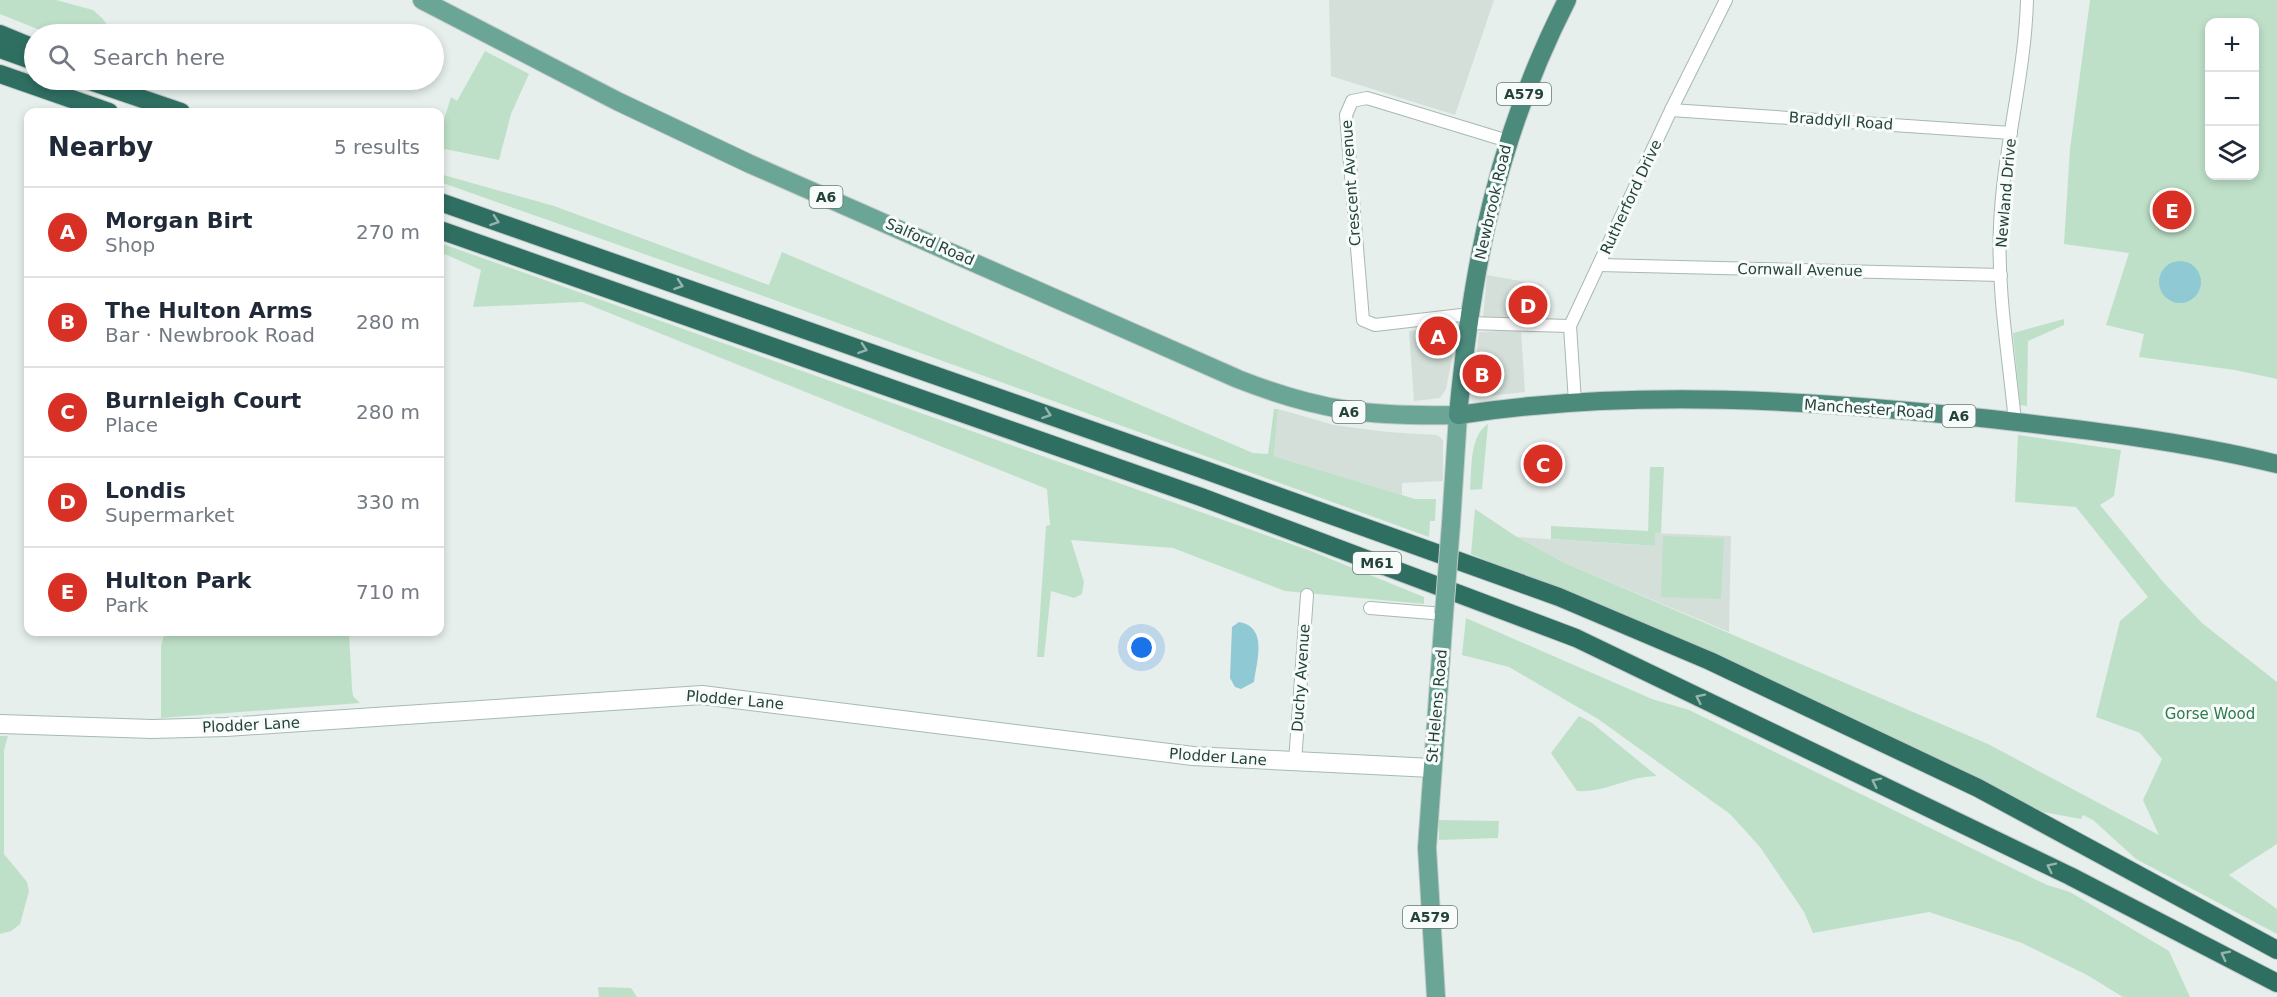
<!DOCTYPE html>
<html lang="en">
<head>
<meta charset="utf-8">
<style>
  body { margin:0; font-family:"DejaVu Sans",sans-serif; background:#f6f6f7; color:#1f2937 }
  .controls { position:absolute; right:18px; top:18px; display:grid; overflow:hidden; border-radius:12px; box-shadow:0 3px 9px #0003 }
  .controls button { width:54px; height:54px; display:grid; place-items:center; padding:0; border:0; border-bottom:2px solid #e0e1e3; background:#fff; color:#1f2937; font:30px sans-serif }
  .you { position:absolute; left:1142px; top:648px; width:21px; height:21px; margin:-15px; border:4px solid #fff; border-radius:50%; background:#1a73e8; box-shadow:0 0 0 9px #1a73e833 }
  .badge { display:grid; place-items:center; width:39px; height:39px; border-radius:50%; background:#d93025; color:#fff; font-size:20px; font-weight:700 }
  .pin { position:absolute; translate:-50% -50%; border:3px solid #fff; box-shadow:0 2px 6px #0006 }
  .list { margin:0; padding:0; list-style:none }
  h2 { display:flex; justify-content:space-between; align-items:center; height:78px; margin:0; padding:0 24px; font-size:26px }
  h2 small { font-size:20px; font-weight:400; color:#747a83 }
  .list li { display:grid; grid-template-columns:39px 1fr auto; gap:18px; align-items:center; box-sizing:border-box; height:90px; padding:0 24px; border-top:2px solid #e0e1e3 }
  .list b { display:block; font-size:22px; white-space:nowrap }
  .list p { margin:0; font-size:20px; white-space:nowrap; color:#747a83 }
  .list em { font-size:20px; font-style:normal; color:#747a83 }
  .icon { flex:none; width:33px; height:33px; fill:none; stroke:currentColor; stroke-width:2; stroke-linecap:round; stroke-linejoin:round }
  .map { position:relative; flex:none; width:2277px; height:997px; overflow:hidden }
  .search { position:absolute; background:#fff; box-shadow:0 3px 9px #0003; left:24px; top:24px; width:420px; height:66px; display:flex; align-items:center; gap:15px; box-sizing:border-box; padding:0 21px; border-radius:33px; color:#747a83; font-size:22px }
  .panel { position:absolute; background:#fff; box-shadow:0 3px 9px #0003; left:24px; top:108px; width:420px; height:528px; border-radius:12px }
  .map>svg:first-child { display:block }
  .built { fill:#d4dfda }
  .green { fill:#bfe0c8; fill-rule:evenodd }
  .water { fill:#8ec9d4 }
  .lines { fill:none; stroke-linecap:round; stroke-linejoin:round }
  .minor-casing { stroke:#a8b8b2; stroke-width:14 }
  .secondary-casing { stroke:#a4bbb3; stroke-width:20 }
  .primary-casing { stroke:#c2cac8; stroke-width:20 }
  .trunk-casing { stroke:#c2cac8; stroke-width:20 }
  .motorway-casing { stroke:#c2cac8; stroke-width:20 }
  .minor { stroke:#fff; stroke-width:12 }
  .secondary { stroke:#fff; stroke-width:18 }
  .primary { stroke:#6aa596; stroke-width:18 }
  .trunk { stroke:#4c8a7c; stroke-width:18 }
  .motorway { stroke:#2f6f62; stroke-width:18 }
  .primary-bridge-casing { stroke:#c2cac8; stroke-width:20; stroke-linecap:butt }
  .primary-bridge { stroke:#6aa596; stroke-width:18 }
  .oneway { stroke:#93b5ae }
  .labels { text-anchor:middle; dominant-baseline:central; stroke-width:6; stroke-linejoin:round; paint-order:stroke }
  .shield { fill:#f7fbf9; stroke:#637a73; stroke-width:1.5 }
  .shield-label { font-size:14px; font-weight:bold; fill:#24423a }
  .street-label { font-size:15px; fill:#24423a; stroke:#f7fbf9 }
  .park-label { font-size:15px; fill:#2d7a4b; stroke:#f7fbf9 }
</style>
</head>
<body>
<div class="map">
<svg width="2277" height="997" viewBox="0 0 2277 997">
  <rect width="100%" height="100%" fill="#e6efeb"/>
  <!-- built -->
  <g class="built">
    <path d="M1329,0h165l-39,115 -124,-39z"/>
    <path d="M1487,275l55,10 -5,37 -54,-4z"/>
    <path d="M1450,327l8,1 -12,61 -6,9 -26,3 -5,-70z"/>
    <path d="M1521,330l4,62 -49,5 -1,-29 4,-36z"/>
    <path d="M1278,409l56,16 53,7 50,3 6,5v41l-41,2v12l-128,-39z"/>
    <path d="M1655,533l76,3 -2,96 -164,-69 -48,-26 137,9z"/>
  </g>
  <!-- green -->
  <g class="green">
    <path d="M0,0h56l37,10 9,8 12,16h-64l-50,-20z"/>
    <path d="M2090,0h187v379l-42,-9 -96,-13 5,-23 -38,-9 23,-72 -65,-9 6,-95zM2210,22h44v154h-44z"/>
    <path d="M485,51l44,23 -18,40 -12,46 -59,-12v-15l11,-36 6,4z"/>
    <path d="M440,174l114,32 215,79 13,-33 471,201 15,1 6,-45h4l-4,47 141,43h21l-1,22h-5l-1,16 -663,-240 -326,-115z"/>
    <path d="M440,243l871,308 113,46v7l-139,-13 -112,-43 -102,-8 13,42 -2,12 -8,4 -23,-7 -7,66h-7l9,-131 4,-1 -3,-36 -465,-187 -109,5 8,-37 -41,-18z"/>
    <path d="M2064,319v6l-36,16 -1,65 -7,-1 -7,-72z"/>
    <path d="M1488,424l-6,65 -12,1c2,-20 -1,-54 18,-66z"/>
    <path d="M2018,435l103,15 -7,46 -14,9 64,78 38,40 75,59v162l-48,31 48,34v25l-141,-75 -43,-39 -10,-5 -2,4 -38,-7 -170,-84 -402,-174 4,-45 42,28 48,26 423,181 171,91 -16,-35 19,-41 -22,-26 -44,-16 24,-96 28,-24 -72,-90 -61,-5z"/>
    <path d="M1650,467h14l-3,66h-6v13l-104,-7v-13l97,5z"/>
    <path d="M1663,536l61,2 -3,61 -60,-2z"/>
    <path d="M1466,618l186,81 37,11 358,175 23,7 99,59 21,46h-67l-36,-22 -65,-32 -93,-31 -116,21 -9,-21 -44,-65 -30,-33 -132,-95 -89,-52 -47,-12z"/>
    <path d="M165,632h184l3,56 1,8 7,7 -199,15v-72z"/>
    <path d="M1579,716l13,7 65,53c-28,0 -52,17 -80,15l-26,-38z"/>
    <path d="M0,736h8l-4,14v104l23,28 2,9 -9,33 -9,7 -11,3z"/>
    <path d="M1439,820l60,1 -1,17 -59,2z"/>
    <path d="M598,987l33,1 6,9h-38z"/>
  </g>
  <!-- water -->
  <g class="water">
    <circle cx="2180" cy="282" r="21"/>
    <path d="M1239,622c29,5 18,38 15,60l-13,7 -6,-2 -5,-9 2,-51z"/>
  </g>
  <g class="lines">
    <!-- minor casing -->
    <g class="minor-casing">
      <g id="minor">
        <path d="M1671,110l340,23"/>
        <path d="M1599,265l402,10"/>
        <path d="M1470,314l-95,11 -12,-5 -17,-205 6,-14 15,-3 141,43"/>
        <path d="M1469,323l101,3"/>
        <path d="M1575,402l-5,-76 101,-216 55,-110"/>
        <path d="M2015,422c-6,-64 -18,-131 -15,-196 3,-76 25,-150 27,-226"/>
        <path d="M1370,608l74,6"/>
        <path d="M1295,762l12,-167"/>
      </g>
    </g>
    <!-- secondary casing -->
    <g class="secondary-casing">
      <path id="secondary" d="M0,724l152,5 74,-2 476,-32 491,61 239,12"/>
    </g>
    <!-- primary casing -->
    <g class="primary-casing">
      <g id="primary">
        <path d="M422,0l195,101 133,63 488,215c81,32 133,38 220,36l-7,109"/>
        <path d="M1436,997l-9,-149 17,-234"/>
      </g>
    </g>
    <!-- trunk casing -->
    <g class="trunk-casing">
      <path id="trunk" d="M1567,0c-69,135 -95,265 -109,415 175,-27 357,-15 533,4 96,11 192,22 286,45"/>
    </g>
    <!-- motorway casing -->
    <g class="motorway-casing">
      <g id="motorway">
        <path d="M0,34l34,14"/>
        <path d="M0,49l34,12"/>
        <path d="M0,74l109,38"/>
        <path d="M87,80l94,32"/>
        <path d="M440,202l762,267 357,128 151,64 268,127 299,162"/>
        <path d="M440,230l761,267 375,141 494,238 207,107"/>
      </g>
    </g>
    <!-- minor -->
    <use href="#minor" class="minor"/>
    <!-- secondary -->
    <use href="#secondary" class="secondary"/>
    <!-- primary -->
    <use href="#primary" class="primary"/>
    <!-- trunk -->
    <use href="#trunk" class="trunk"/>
    <!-- motorway -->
    <use href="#motorway" class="motorway"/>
    <!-- primary-bridge casing -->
    <g class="primary-bridge-casing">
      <path id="primary-bridge" d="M1444,614l7,-90"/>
    </g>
    <!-- primary-bridge -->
    <use href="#primary-bridge" class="primary-bridge"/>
  </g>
  <!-- one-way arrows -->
  <defs><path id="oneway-chevron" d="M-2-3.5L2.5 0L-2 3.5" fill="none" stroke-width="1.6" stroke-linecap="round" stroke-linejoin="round" transform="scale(1.5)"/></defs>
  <g class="oneway">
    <use href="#oneway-chevron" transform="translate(495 221) rotate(19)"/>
    <use href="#oneway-chevron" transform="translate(679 285) rotate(19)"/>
    <use href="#oneway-chevron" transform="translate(863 349) rotate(19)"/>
    <use href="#oneway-chevron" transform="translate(1047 414) rotate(19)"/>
    <use href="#oneway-chevron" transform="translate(1700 698) rotate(-154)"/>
    <use href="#oneway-chevron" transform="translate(1876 782) rotate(-154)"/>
    <use href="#oneway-chevron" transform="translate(2051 867) rotate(-154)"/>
    <use href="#oneway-chevron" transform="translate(2225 955) rotate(-153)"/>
  </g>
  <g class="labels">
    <!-- shield labels -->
    <g class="shield">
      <rect x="1497" y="83" width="54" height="22" rx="4.5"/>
      <rect x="809.5" y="186" width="33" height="22" rx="4.5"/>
      <rect x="1332.5" y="401" width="33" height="22" rx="4.5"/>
      <rect x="1942.5" y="405" width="33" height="22" rx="4.5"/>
      <rect x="1353" y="552" width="48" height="22" rx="4.5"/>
      <rect x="1403" y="906" width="54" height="22" rx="4.5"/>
    </g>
    <g class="shield-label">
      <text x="1524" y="94">A579</text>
      <text x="826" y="197">A6</text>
      <text x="1349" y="412">A6</text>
      <text x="1959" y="416">A6</text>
      <text x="1377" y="563">M61</text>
      <text x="1430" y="917">A579</text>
    </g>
    <!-- street labels -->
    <g class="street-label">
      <text transform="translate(1841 121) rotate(4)">Braddyll Road</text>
      <text transform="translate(1351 183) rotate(-94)">Crescent Avenue</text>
      <text transform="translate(2006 193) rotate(-85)">Newland Drive</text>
      <text transform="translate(1631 197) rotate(-65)">Rutherford Drive</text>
      <text transform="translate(1493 202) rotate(-77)">Newbrook Road</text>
      <text transform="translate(930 242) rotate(24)">Salford Road</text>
      <text transform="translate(1800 270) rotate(1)">Cornwall Avenue</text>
      <text transform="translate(1869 409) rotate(4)">Manchester Road</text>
      <text transform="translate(1301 678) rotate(-86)">Duchy Avenue</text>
      <text transform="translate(735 700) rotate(5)">Plodder Lane</text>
      <text transform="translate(1437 706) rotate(-85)">St Helens Road</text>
      <text transform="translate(251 725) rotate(-3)">Plodder Lane</text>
      <text transform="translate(1218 757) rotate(4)">Plodder Lane</text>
    </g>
    <!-- park labels -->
    <g class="park-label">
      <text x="2210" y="714">Gorse Wood</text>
    </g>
  </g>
</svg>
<div class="controls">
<button>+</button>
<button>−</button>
<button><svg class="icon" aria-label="layers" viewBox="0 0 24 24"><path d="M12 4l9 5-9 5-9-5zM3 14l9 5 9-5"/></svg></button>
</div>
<div class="you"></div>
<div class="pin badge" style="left:1438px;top:336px">A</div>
<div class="pin badge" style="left:1482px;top:374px">B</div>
<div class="pin badge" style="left:1543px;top:464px">C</div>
<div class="pin badge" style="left:1528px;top:305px">D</div>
<div class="pin badge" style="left:2172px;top:210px">E</div>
<div class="search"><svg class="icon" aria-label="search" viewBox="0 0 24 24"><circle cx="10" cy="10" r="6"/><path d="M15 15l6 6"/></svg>Search here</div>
<section class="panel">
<h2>Nearby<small>5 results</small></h2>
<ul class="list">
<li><span class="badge">A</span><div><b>Morgan Birt</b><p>Shop</p></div><em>270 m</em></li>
<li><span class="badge">B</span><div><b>The Hulton Arms</b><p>Bar · Newbrook Road</p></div><em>280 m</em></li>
<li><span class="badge">C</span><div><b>Burnleigh Court</b><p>Place</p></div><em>280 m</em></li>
<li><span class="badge">D</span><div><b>Londis</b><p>Supermarket</p></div><em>330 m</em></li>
<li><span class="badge">E</span><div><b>Hulton Park</b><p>Park</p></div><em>710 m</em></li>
</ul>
</section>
</div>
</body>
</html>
